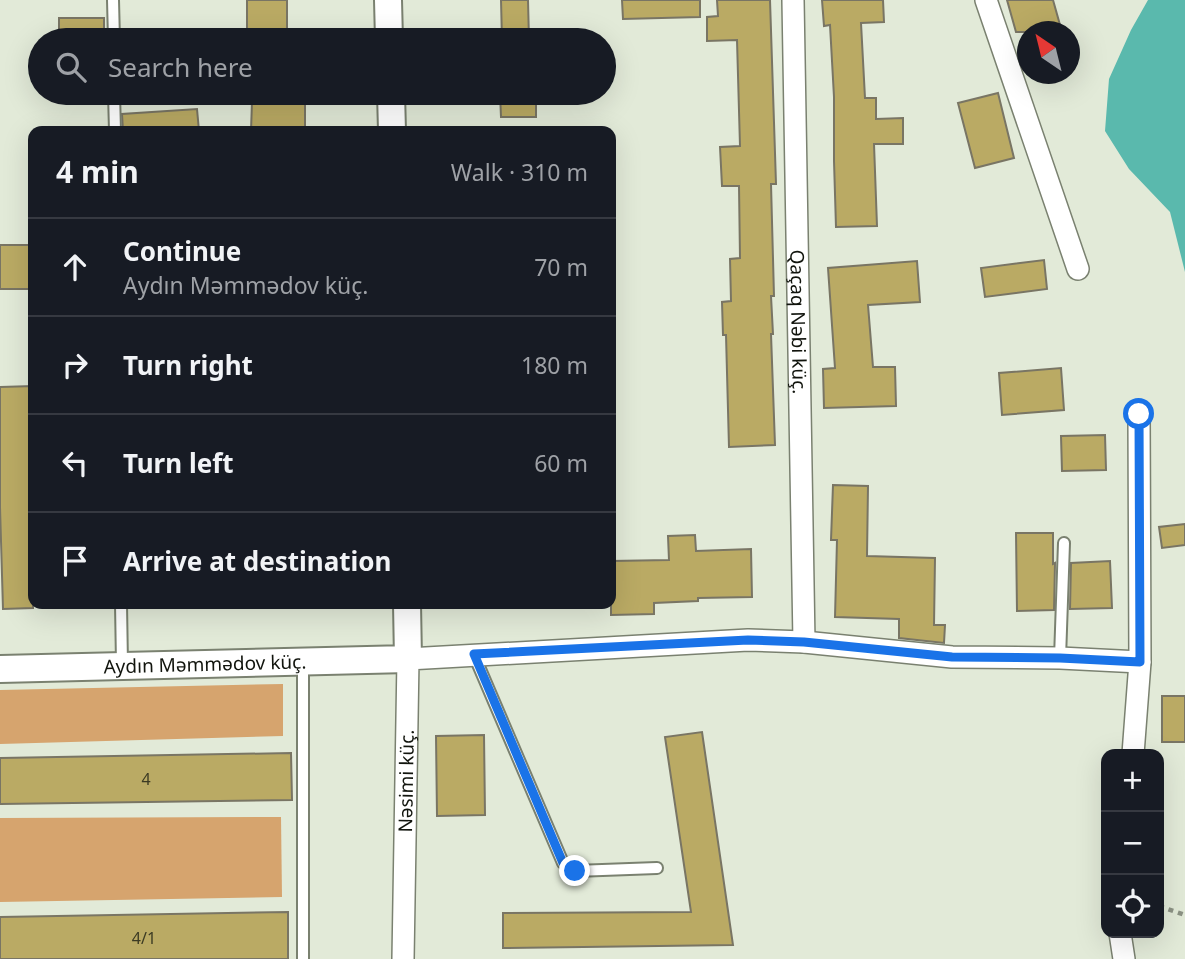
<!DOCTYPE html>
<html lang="en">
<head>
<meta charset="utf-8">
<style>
  body { margin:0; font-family:"Noto Sans",sans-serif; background:#242831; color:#f1f3f6 }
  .controls { position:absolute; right:21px; bottom:21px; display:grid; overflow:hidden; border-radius:14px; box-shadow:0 7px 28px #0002 }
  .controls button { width:63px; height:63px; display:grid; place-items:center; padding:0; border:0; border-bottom:2px solid #363941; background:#171b24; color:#f1f3f6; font:35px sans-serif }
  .compass { position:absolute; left:1017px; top:21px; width:63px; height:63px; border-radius:50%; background:#171b24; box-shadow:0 7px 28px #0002; rotate:325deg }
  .stop { position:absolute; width:21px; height:21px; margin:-16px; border:5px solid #1a73e8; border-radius:50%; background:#fff }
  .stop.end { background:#1a73e8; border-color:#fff; box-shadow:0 2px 7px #0008 }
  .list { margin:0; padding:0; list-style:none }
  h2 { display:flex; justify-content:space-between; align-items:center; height:91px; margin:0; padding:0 28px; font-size:30px }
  h2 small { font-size:23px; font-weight:400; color:#9ea1a6 }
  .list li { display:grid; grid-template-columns:46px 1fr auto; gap:21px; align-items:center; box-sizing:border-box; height:98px; padding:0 28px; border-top:2px solid #363941 }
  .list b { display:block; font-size:26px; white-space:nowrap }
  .list p { margin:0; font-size:23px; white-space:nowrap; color:#9ea1a6 }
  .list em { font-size:23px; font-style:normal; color:#9ea1a6 }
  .icon { flex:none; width:38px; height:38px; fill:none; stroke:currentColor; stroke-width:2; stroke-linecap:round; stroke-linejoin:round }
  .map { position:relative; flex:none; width:1185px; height:959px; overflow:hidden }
  .search { position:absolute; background:#171b24; box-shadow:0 7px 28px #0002; left:28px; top:28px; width:588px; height:77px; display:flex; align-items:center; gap:18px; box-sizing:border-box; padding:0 24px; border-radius:38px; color:#9ea1a6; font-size:26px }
  .panel { position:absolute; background:#171b24; box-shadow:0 7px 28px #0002; left:28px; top:126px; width:588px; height:483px; border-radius:14px }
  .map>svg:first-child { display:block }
  .forest { fill:#d6a46e }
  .water { fill:#5ab9ad }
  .building { fill:#baaa64; stroke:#797564; stroke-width:2 }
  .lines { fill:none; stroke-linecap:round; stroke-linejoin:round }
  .service-casing { stroke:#7a8170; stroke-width:14 }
  .minor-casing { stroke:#7a8170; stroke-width:24 }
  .tertiary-casing { stroke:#7a8170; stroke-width:30 }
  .path { stroke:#8c9284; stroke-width:4.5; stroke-dasharray:5 5; stroke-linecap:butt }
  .service { stroke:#fff; stroke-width:10 }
  .minor { stroke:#fff; stroke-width:21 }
  .tertiary { stroke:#fff; stroke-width:26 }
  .route { stroke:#1a73e8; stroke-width:9 }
  .labels { text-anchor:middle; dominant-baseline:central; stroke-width:5; stroke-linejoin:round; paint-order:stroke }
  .number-label { font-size:16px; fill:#3b3a23 }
  .street-label { font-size:19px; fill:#11140d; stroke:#e2ead8 }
</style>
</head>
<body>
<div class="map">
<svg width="1185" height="959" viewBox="0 0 1185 959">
  <rect width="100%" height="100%" fill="#e2ead8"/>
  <!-- forest -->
  <g class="forest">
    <path d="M283,684v52l-283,8v-54z"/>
    <path d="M281,817l1,80 -282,5v-84z"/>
  </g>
  <!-- water -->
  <path class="water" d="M1148,0h37v272l-15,-60 -41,-43 -24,-38 4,-52 22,-49z"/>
  <!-- building -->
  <g class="building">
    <rect x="247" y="0" width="40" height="40"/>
    <path d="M501,0h27l1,40h-27z"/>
    <path d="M622,0h78v17l-77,2z"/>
    <path d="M717,0h53l6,184h-5l3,112h-3l2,38h-2l4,111 -46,2 -3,-112h-3l-1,-33 9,-1 -1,-42 10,-1 -1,-72h-17l-2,-39 20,-1 -3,-106 -30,1v-24l11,-1z"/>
    <path d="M822,0h61l1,22 -23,1 4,75h11v21l27,-1v26h-29l3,82 -41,1 -2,-66v-64l-4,-72 -6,1z"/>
    <path d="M1007,0h46l9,32h-46z"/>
    <rect x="59" y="18" width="45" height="22"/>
    <path d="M500,93h36v24h-35z"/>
    <path d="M998,93l16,65 -39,10 -17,-65z"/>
    <path d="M252,102h53v29h-54z"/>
    <path d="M197,109l2,22h-76l-1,-17z"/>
    <rect x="0" y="245" width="33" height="44"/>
    <path d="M1044,260l3,29 -62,8 -4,-29z"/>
    <path d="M917,261l3,41 -52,3 5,62h22l1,39 -72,2 -1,-39 12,-1 -7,-100z"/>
    <path d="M1061,368l3,42 -62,5 -3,-42z"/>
    <path d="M33,386v222l-30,1 -3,-102v-120z"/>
    <path d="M1105,435l1,35 -44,1 -1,-35z"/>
    <path d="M833,485l35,1 -1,70 68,2 -1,67h11l-1,18 -45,-5v-19l-64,-2 2,-77h-6z"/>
    <path d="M1185,524v21l-23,3 -3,-21z"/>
    <path d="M1016,533h37v31l2,-1 -1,47 -37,1z"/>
    <path d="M695,535l1,16 55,-2 1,48 -54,1v3l-44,2v11l-43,1v-54l58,-1 -1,-24z"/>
    <path d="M1110,561l2,47 -42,1 1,-46z"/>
    <rect x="1162" y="696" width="23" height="46"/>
    <path d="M702,732l31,213 -230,3v-35l188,-1 -26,-175z"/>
    <path d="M484,735l1,80 -48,1 -1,-80z"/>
    <path d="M291,753l1,47 -292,4v-46z"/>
    <path d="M288,912v47h-288v-42z"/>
  </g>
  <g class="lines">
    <!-- service casing -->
    <g class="service-casing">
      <g id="service">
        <path d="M113,0l1,40"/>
        <path d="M114,93l1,38"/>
        <path d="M121,604l1,60"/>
        <path d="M474,655l89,208 12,8 82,-3"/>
        <path d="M1060,658l4,-115"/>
        <path d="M303,662v297"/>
      </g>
    </g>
    <!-- minor casing -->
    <g class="minor-casing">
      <g id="minor">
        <path id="s1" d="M793,0l11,642"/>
        <path d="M986,0l92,269"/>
        <path d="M1133,754l7,-92 -1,-248"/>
        <path d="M1120,933l4,26"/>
        <path id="s2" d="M403,959l5,-300 340,-19 56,2 148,15 108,1 80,4"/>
      </g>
    </g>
    <!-- tertiary casing -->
    <g class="tertiary-casing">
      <g id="tertiary">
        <path d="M388,0l1,40"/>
        <path d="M391,93l1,38"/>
        <path id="s3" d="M0,669l408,-10 -1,-55"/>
      </g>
    </g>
    <!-- path -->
    <path class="path" d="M1159,906l26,9"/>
    <!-- service -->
    <use href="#service" class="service"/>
    <!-- minor -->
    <use href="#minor" class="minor"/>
    <!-- tertiary -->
    <use href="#tertiary" class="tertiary"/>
  </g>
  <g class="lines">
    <!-- route -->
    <path class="route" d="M575,871l-12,-8 -89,-209 274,-14 56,2 148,15 108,1 80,4 -1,-248"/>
  </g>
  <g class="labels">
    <!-- number labels -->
    <g class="number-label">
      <text x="146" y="779">4</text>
      <text x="144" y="938">4/1</text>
    </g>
    <!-- street labels -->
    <g class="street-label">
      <text stroke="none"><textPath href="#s1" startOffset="322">Qaçaq Nəbi küç.</textPath></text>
      <text stroke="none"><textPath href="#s3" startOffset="205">Aydın Məmmədov küç.</textPath></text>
      <text stroke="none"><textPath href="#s2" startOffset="178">Nəsimi küç.</textPath></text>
    </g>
  </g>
</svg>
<div class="controls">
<button>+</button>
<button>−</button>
<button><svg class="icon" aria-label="locate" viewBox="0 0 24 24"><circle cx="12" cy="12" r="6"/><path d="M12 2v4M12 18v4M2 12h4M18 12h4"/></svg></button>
</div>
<svg class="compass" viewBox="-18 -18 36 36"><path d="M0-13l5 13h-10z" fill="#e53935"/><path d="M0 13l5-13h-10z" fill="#9ea1a6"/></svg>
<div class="stop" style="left:1139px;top:414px"></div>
<div class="stop end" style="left:575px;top:871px"></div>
<div class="search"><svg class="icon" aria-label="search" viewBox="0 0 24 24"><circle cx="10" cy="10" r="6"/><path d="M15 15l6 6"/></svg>Search here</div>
<section class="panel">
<h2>4 min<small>Walk · 310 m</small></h2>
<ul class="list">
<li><svg class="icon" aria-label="ahead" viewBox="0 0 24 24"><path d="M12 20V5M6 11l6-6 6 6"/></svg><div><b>Continue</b><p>Aydın Məmmədov küç.</p></div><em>70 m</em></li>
<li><svg class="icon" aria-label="right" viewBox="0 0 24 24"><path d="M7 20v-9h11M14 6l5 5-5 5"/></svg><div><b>Turn right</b></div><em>180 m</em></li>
<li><svg class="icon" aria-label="left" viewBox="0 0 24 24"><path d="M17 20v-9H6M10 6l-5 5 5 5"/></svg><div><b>Turn left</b></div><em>60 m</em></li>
<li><svg class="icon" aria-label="arrive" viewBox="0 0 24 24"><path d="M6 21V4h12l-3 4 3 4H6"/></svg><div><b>Arrive at destination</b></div></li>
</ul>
</section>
</div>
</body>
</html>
